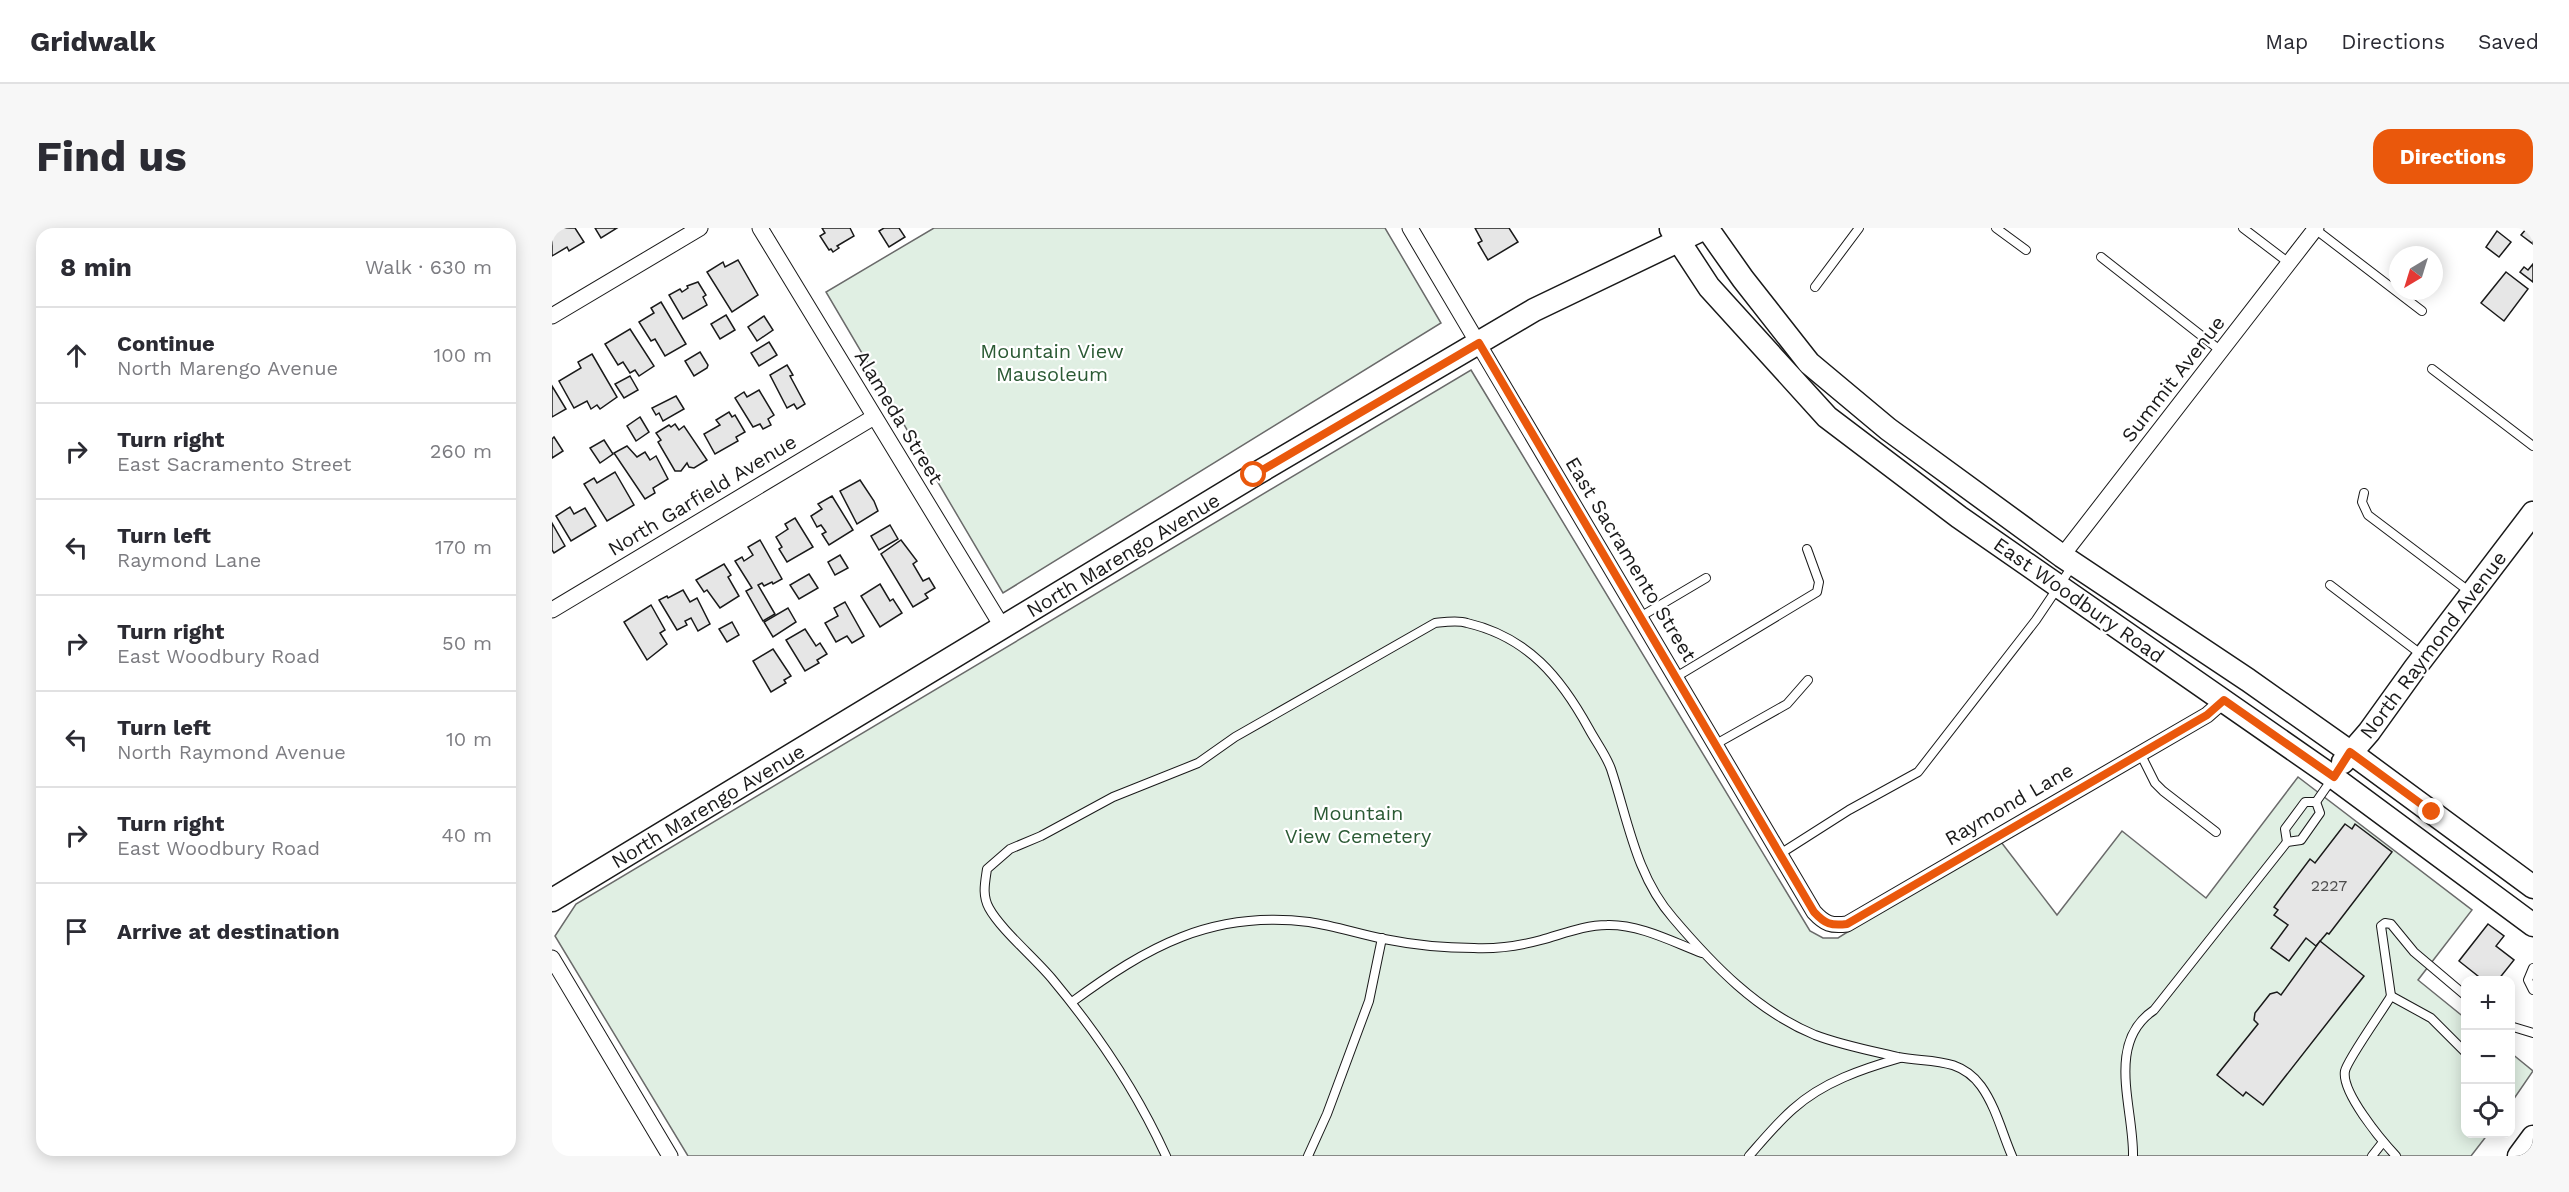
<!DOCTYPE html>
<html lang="en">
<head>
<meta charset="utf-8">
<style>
  body { margin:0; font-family:"Work Sans",sans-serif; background:#f7f7f7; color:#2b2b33 }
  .controls { position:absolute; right:18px; bottom:18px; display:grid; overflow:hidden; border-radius:12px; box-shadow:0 3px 15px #0003 }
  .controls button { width:54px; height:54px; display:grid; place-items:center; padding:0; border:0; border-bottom:2px solid #e1e1e2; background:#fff; color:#2b2b33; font:30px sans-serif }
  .compass { position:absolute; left:1837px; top:18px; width:54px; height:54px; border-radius:50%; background:#fff; box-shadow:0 3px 15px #0003; rotate:218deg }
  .stop { position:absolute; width:18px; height:18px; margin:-14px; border:4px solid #ea580c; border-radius:50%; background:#fff }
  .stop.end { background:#ea580c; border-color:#fff; box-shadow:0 2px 6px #0008 }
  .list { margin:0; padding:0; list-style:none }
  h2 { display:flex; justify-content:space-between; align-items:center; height:78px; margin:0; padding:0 24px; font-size:26px }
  h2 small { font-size:20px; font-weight:400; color:#7c7c81 }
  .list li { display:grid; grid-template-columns:39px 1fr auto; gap:18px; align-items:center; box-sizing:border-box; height:96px; padding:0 24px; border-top:2px solid #e1e1e2 }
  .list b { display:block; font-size:22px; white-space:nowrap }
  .list p { margin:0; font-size:20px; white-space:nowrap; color:#7c7c81 }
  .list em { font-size:20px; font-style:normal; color:#7c7c81 }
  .icon { flex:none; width:33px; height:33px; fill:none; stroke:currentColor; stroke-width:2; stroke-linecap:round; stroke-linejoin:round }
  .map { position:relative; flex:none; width:1981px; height:928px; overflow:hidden; border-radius:18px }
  header { display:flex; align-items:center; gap:36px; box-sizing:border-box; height:84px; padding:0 30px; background:#fff; border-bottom:2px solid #e1e1e2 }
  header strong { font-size:28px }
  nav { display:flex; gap:33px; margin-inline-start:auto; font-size:21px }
  .intro { display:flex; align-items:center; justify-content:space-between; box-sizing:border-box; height:144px; padding:0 36px }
  h1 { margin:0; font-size:42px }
  .button { padding:15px 27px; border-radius:18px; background:#ea580c; color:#fff; font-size:21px; font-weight:700 }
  main { display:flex; gap:36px; padding:0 36px }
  aside { flex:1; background:#fff; border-radius:18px; box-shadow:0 3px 15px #0003 }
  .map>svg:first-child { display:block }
  .green { fill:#e0efe3; stroke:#6a6a6a; stroke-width:1.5 }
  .building { fill:#e6e6e6; stroke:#1a1a1a; stroke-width:1.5 }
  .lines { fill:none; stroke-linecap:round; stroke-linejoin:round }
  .lane-casing { stroke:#1a1a1a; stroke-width:10 }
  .street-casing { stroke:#1a1a1a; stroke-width:17 }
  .secondary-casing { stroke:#1a1a1a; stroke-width:25 }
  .lane { stroke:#fff; stroke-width:8 }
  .street { stroke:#fff; stroke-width:15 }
  .secondary { stroke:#fff; stroke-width:22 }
  .route { stroke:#ea580c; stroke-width:8 }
  .labels { text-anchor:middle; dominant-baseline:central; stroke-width:4.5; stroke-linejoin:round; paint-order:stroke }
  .number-label { font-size:16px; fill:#4d4d4d }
  .park-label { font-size:20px; fill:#2b5a34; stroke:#fff }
  .street-label { font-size:20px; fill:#1a1a1a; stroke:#fff }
</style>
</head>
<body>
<header>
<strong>Gridwalk</strong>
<nav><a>Map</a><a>Directions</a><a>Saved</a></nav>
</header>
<div class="intro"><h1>Find us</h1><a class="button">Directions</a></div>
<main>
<aside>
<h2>8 min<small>Walk · 630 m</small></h2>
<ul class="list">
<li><svg class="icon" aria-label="ahead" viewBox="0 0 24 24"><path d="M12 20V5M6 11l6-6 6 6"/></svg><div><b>Continue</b><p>North Marengo Avenue</p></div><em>100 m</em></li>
<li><svg class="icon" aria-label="right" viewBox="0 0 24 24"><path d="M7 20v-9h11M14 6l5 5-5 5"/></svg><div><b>Turn right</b><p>East Sacramento Street</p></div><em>260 m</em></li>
<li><svg class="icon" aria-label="left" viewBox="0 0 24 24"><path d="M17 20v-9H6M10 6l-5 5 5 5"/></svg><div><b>Turn left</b><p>Raymond Lane</p></div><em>170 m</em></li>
<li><svg class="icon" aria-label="right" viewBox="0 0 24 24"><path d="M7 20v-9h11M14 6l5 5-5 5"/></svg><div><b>Turn right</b><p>East Woodbury Road</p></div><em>50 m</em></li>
<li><svg class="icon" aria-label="left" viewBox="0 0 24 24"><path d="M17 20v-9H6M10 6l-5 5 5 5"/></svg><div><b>Turn left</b><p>North Raymond Avenue</p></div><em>10 m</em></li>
<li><svg class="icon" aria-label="right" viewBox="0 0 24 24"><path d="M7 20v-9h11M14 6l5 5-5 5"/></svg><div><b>Turn right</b><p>East Woodbury Road</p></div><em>40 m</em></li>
<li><svg class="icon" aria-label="arrive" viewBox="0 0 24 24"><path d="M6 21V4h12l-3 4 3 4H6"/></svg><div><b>Arrive at destination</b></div></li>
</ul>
</aside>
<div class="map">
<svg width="1981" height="928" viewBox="0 0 1981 928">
  <rect width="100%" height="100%" fill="#fff"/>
  <!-- green -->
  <g class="green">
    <path d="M382,0h451l56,95 -438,270 -177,-301z"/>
    <path d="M919,142l339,561 13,7h15l160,-100 59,77 65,-84 84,67 92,-121 174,133 -54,70 47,38 1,116h22l-17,22h-1783l-133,-220 21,-32z"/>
    <path d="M1959,825l22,18 -22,32h-1z"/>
  </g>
  <!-- building -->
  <g class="building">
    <path d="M0,0h23l9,14 -15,9 -2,-4 -15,9z"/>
    <path d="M43,0h22l-16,10z"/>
    <path d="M270,0h28l4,8 -17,10 2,2 -6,4 -2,-3 -2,1 -9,-14 5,-3z"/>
    <path d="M332,0h15l6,9 -16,10 -10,-16z"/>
    <path d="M923,0h34l9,14 -30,18 -10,-17 4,-2z"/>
    <path d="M1975,0h6v16l-12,-9z"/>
    <path d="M1945,3l14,11 -12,15 -13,-10z"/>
    <path d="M186,32l20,35 -26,17 -25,-40 16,-10 2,5z"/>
    <path d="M1981,36v18l-13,-10 4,-5 4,3z"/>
    <path d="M1954,44l22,17 -24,32 -23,-18z"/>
    <path d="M146,54l8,13 -3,2 4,8 -24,14 -14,-24 11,-6 2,3 6,-4 -1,-2z"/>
    <path d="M109,74l25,42 -21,12 -10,-17 -4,2 -12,-19 15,-9 -3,-5z"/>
    <path d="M174,87l9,15 -15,9 -9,-15z"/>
    <path d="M212,88l9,14 -16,11 -9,-14z"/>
    <path d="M78,101l24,37 -15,10 -4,-6 -5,3 -7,-11 -5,3 -13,-21z"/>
    <path d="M217,114l8,13 -18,11 -8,-13z"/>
    <path d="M148,124l8,13 -1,3 -13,8 -9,-15z"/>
    <path d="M40,126l25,43 -17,12 -3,-4 -6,4 -4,-8 -13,7 -15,-27 22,-13 -3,-6z"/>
    <path d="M235,137l6,10 -3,1 15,28 -8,5 -3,-5 -7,4 -17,-33z"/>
    <path d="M78,148l8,14 -14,8 -9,-14z"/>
    <path d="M0,158l14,23 -14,8z"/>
    <path d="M207,162l15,25 -6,4 3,6 -8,4 -3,-5 -7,3 -18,-29 9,-6 3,5z"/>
    <path d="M124,168l8,13 -21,12 -4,-8 -3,2 -4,-7z"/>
    <path d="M177,184l3,5 3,-2 10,17 -9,5 2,4 -23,13 -11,-20 16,-9 -4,-5z"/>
    <path d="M88,189l9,15 -13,9 -9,-15z"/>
    <path d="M123,196l4,6 5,-4 23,34 -13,8 -5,-1 -2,-4 -6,8h-6l-17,-29 3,-2 -5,-7 13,-8 2,2z"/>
    <path d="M2,209l9,14 -11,7v-19z"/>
    <path d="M52,212l9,14 -13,9 -10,-15z"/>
    <path d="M75,218l10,11 8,-5 5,8 6,-4 12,23 -15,9 2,5 -10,6 -31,-46z"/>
    <path d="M63,244l19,33 -27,16 -23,-37 10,-6 3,5z"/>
    <path d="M308,252l14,21 4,10 -21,13 -17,-33z"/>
    <path d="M280,268l21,34 -24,15 -7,-11 4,-2 -5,-7 -4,2 -6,-11 11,-7 -4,-5z"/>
    <path d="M18,279l4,7 11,-6 11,18 -25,15 -15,-25z"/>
    <path d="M243,290l18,29 -26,15 -8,-13 3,-2 -6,-10 12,-8 -3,-5z"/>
    <path d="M0,295l13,23 -11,7 -2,-3z"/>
    <path d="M338,297l8,14 -19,11 -8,-14z"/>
    <path d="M208,312l22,39 -9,5 -1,-2 -8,4 -2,-3 -4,2 17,29 -12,7 -17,-30 6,-3 -17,-27 7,-4 2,4 9,-6 -5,-8z"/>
    <path d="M349,312l16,21 -4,3 10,17 6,-3 6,10 -10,6 3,4 -15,9 -32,-53z"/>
    <path d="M288,327l8,13 -13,7 -7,-13z"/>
    <path d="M172,336l7,11 -3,2 11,19 -19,12 -13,-18 -3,2 -8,-12z"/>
    <path d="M257,346l9,14 -19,11 -9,-14z"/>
    <path d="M328,356l10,17 3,-2 9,14 -22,14 -19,-31z"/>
    <path d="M131,362l7,12 7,-4 13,26 -12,7 -7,-13 -6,3 2,4 -10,5 -18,-30 8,-4 1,2z"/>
    <path d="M293,374l19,34 -12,7 -5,-7 -11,6 -11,-19 13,-7 -4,-8z"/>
    <path d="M99,377l14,25 -5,3 7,11 -20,16 -23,-38z"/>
    <path d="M236,380l8,14 -23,15 -9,-15z"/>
    <path d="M180,394l7,13 -12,7 -8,-13z"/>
    <path d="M253,401l11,17 4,-3 7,11 -10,6 2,3 -14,8 -19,-31z"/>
    <path d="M221,421l18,27 -7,4 2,3 -15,9 -18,-31z"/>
    <path d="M1793,596l7,5 3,-5 37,28 -63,82 -2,-1 -11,13 -10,-8 -17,23 -18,-13 17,-23 -14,-10 4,-5 -4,-3 36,-48 5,4z"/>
    <path d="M1936,696l16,12 -8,10 18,14 -16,20h-15l-24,-19z"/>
    <path d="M1768,713l44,35 -101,129 -17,-13 -3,4 -26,-21 41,-51 -4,-4 1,-7 15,-19 7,-2 4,3z"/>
  </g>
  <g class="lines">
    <!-- lane casing -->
    <g class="lane-casing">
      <g id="lane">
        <path d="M1444,0l30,22"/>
        <path d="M1691,0l46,35"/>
        <path d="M1763,1l107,82"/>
        <path d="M1549,29l120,94"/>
        <path d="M1263,59l44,-59"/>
        <path d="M1880,141l101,77"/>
        <path d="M1812,265l-2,9 6,13 102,77"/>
        <path d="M1778,357l92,70"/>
        <path d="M1088,389l66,-39"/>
        <path d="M1124,449l141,-85 2,-10 -12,-33"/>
        <path d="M1164,516l71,-40 21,-24"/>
        <path d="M1588,525l15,30 8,8 53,41"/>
        <path d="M1764,574l16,-23"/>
        <path d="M1735,614l-2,-13 20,-27h11"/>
        <path d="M1228,626l69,-44 69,-38 118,-152 37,-55"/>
        <path d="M1981,740l-5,12 5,10"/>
        <path d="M1839,768l40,22 35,35"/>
        <path d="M520,774c75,-55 139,-92 237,-80 26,4 50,12 75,17 30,6 60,9 90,9 23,1 45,-2 67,-8 22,-6 44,-15 66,-15 32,-1 66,17 95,28"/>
        <path d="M1958,798l23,7"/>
        <path d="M614,928c-29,-64 -68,-122 -113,-176 -17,-21 -52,-50 -64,-72 -7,-13 -4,-25 -2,-39l23,-20 31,-13 72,-39 85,-34 37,-26 200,-114c10,-1 23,-3 32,0 61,14 94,55 122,106 7,13 17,26 22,40 17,51 25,107 62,149 40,47 84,93 142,117 26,10 57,16 83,22 30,6 61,-1 83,29 15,21 21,47 31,70"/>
        <path d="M756,928l19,-42 42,-113 13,-63"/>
        <path d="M1197,928c14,-16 28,-33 44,-47 30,-27 69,-40 107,-51"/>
        <path d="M1581,928c1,-48 -28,-113 21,-146l133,-168 14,-2 19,-27 -4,-11"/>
        <path d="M1820,928l11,-14"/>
        <path d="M1844,928c-15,-16 -55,-64 -51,-85 2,-11 38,-61 46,-75l-10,-70 4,-3 6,1 23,28 52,44"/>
      </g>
    </g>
    <!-- street casing -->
    <g class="street-casing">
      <g id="street">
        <path d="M208,0l243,400"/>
        <path d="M858,0l404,684c11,12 17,14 33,12l360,-209 17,-15"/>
        <path d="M0,88l148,-88"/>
        <path d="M1510,328l254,-328"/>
        <path d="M0,382l322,-193"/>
        <path d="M0,730l118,198"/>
      </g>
    </g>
    <!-- secondary casing -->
    <g class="secondary-casing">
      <g id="secondary">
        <path d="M1155,0l36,51 66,84 79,66 174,127 186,124 102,72 183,135"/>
        <path d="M1119,1l38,58 118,130 132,100 374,260 200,148"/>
        <path d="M1791,534l26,-30 46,-64 118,-155"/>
        <path d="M0,672l702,-425 280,-165 171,-82"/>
        <path d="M1967,928l14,-19"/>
      </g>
    </g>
    <!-- lane -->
    <use href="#lane" class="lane"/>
    <!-- street -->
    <use href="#street" class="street"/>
    <!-- secondary -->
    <use href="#secondary" class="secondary"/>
  </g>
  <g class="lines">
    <!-- route -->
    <path class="route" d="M702,247l225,-132 335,569c11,12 17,14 33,12l360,-209 17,-15 110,77 16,-25 82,60"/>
  </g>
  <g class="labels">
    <!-- number labels -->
    <g class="number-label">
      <text x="1777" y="657">2227</text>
    </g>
    <!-- park labels -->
    <g class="park-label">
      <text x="500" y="123">Mountain View<tspan x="500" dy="23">Mausoleum</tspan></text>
      <text x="806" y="585">Mountain<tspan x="806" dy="23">View Cemetery</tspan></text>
    </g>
    <!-- street labels -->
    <g class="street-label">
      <text transform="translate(1621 151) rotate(-52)">Summit Avenue</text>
      <text transform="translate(347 189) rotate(59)">Alameda Street</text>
      <text transform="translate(150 267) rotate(-31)">North Garfield Avenue</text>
      <text transform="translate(571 327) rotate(-31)">North Marengo Avenue</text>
      <text transform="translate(1079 331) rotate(59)">East Sacramento Street</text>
      <text transform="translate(1527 372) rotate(35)">East Woodbury Road</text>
      <text transform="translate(1881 417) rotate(-53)">North Raymond Avenue</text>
      <text transform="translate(1457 576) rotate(-30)">Raymond Lane</text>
      <text transform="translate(156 578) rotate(-31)">North Marengo Avenue</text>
    </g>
  </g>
</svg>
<div class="controls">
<button>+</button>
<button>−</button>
<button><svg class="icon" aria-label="locate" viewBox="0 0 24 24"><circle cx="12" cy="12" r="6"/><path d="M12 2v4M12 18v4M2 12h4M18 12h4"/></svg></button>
</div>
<svg class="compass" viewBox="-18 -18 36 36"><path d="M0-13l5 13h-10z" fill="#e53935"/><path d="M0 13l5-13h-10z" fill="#7c7c81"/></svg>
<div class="stop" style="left:702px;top:247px"></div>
<div class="stop end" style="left:1880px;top:584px"></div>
</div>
</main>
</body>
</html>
